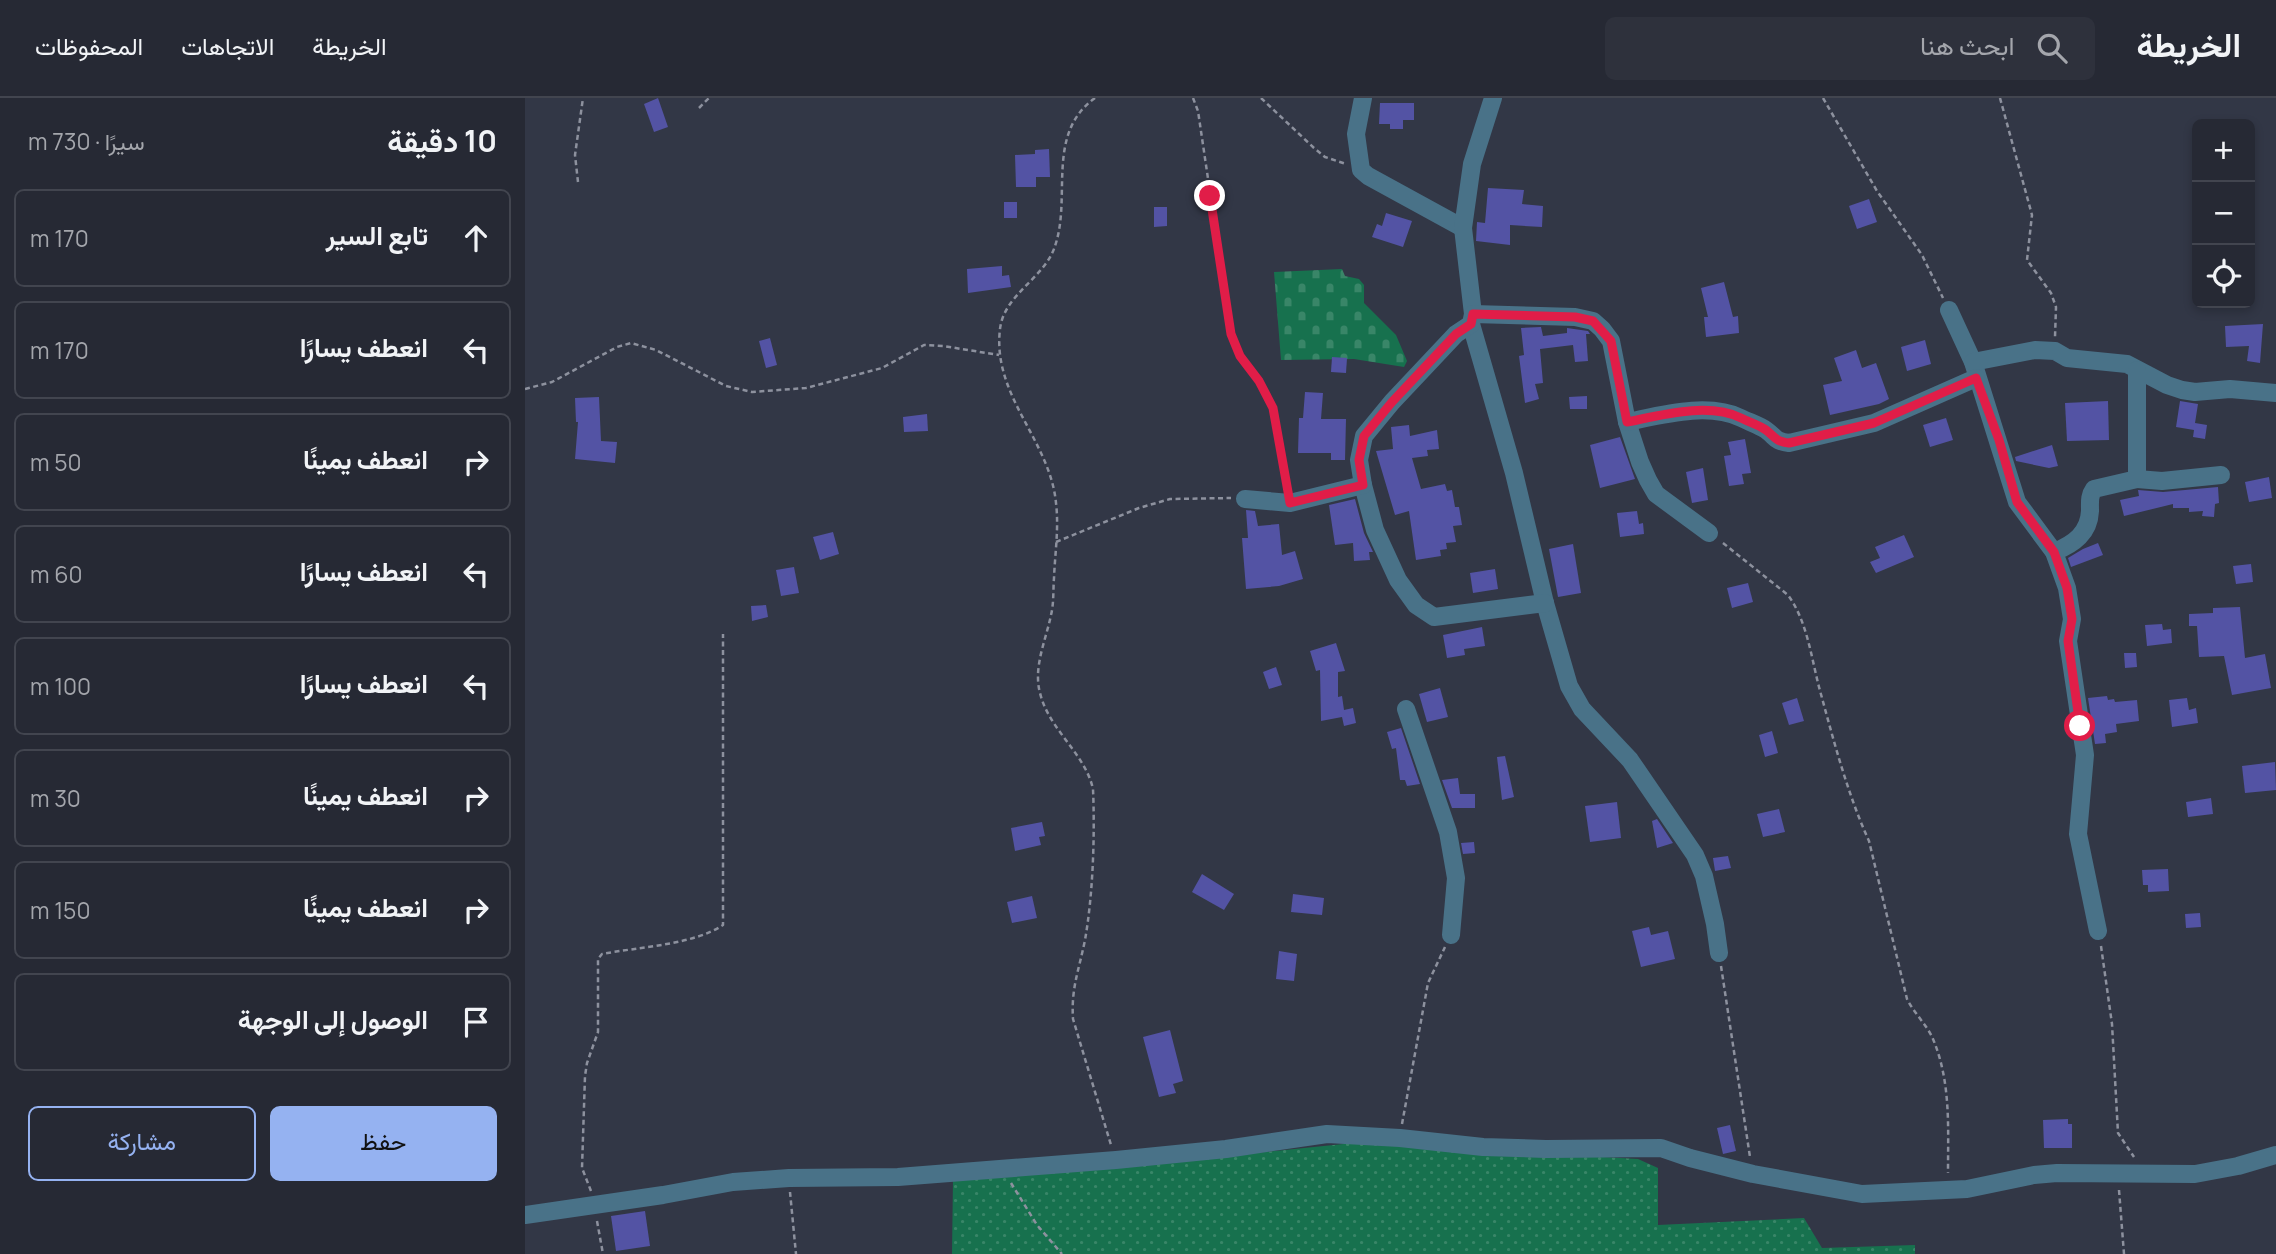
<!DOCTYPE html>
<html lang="ar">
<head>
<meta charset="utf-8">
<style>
  body { margin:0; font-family:Manrope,Vazirmatn,sans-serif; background:#2e313c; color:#f1f3f6; direction:rtl }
  .controls { position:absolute; right:21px; top:21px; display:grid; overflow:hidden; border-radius:10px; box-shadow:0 4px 10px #0003 }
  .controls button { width:63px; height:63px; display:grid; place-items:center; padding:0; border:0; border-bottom:2px solid #42454f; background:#262934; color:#f1f3f6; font:35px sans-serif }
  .stop { position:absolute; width:21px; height:21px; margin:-16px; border:5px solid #e11d48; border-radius:50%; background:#fff }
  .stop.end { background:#e11d48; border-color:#fff; box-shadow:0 2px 7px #0008 }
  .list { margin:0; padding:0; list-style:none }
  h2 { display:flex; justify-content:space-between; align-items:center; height:91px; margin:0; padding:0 28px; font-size:30px }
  h2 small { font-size:23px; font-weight:400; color:#a4a6ac }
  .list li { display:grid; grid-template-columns:46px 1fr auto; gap:21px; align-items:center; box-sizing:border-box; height:98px; margin:0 14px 14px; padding:0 14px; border:2px solid #42454f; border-radius:10px }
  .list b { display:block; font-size:26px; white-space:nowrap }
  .list em { font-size:23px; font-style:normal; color:#a4a6ac }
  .actions { display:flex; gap:14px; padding:21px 28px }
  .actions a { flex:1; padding:16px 0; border:2px solid #95b2f1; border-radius:10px; text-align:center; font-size:24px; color:#95b2f1 }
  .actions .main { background:#95b2f1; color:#111 }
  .icon { flex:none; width:38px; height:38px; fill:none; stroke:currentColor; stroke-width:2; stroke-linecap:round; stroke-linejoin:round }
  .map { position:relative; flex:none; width:1751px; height:1156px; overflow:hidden; direction:ltr }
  header { display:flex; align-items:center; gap:42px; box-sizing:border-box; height:98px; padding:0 35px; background:#262934; border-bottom:2px solid #42454f }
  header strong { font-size:33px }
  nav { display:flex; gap:38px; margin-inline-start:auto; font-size:24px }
  .search { width:490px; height:63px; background:#2e313c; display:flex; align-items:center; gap:18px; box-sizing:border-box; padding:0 24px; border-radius:10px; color:#a4a6ac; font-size:26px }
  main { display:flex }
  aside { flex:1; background:#262934 }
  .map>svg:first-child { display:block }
  .grass { fill:url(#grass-dots) }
  .cemetery { fill:url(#cemetery-stones) }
  .building { fill:#5353a4 }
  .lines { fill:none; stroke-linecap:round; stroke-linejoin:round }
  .path { stroke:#8d919e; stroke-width:2.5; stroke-dasharray:5 3.5; stroke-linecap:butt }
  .minor { stroke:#497288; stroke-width:18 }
  .route { stroke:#e11d48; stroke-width:9 }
</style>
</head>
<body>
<header>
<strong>الخريطة</strong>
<div class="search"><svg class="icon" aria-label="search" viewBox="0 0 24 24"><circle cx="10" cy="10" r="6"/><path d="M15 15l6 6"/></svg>ابحث هنا</div>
<nav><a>الخريطة</a><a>الاتجاهات</a><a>المحفوظات</a></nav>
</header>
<main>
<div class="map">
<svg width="1751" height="1156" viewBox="0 0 1751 1156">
  <defs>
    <pattern id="grass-dots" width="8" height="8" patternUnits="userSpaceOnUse" patternTransform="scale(1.75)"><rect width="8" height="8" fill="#17714e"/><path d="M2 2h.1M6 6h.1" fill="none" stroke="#398668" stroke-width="1.8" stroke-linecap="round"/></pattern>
    <pattern id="cemetery-stones" width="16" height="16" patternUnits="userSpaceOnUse" patternTransform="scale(1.75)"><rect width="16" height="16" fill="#17714e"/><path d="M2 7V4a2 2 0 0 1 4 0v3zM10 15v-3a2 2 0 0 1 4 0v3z" fill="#398668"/></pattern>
  </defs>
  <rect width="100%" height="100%" fill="#323746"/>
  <!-- grass -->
  <path class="grass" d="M828,1045l285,16 20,9v57l146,-7 18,30 93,-3v9h-963l1,-75 147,-10z"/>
  <!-- cemetery -->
  <path class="cemetery" d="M817,171l3,7 14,3 5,6v18l32,32 11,26 -3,6 -50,-8 -73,1 -7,-88z"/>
  <!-- building -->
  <g class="building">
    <path d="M133,0l10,29 -14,5 -10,-28z"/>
    <path d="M855,5h34v17h-11v9h-13v-5h-11z"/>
    <path d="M524,51l1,28h-14v10h-20l-1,-32 20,-1v-4z"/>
    <path d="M963,90l36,2 -2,14 21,2 -1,21 -32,-2v20l-34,-4 1,-19 8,1z"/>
    <path d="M1344,101l8,23 -20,7 -8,-23z"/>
    <rect x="479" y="104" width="13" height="16"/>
    <path d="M629,109h13v19l-13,1z"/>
    <path d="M861,115l26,8 -9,26 -31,-10 5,-13 5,2z"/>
    <path d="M477,168v10l7,-1 2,12 -43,6 -1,-24z"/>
    <path d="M1199,184l9,35 5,-1 1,17 -33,4 -2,-20h4l-7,-29z"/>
    <path d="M1738,226l-3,39 -13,-2 2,-15 -23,1 -1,-21z"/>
    <path d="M1016,229l2,9 24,-3v-5l21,3 2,3h-4l2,27 -13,1 -2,-17 -33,4 3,34 -8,1 4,15 -14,4 -6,-47 5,-1 -3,-27z"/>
    <path d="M245,240l7,27 -11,3 -7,-27z"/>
    <path d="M1400,242l6,24 -24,7 -6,-24z"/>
    <path d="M1331,252l6,18 14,-5 13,36 -10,5 -49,11 -7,-30 19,-4 -8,-23z"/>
    <path d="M807,259l15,1 -1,15 -15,-1z"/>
    <path d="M780,294l18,1 -2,26h25l-1,41h-14v-7h-33l1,-35h4z"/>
    <path d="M1062,298v13h-17l-1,-12z"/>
    <path d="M74,299l2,44 16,1 -2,21 -40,-4 3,-37h-2l-1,-24z"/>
    <path d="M1583,303l1,39 -42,1 -2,-38z"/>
    <path d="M1655,303l18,3 -3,19 12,2 -2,14 -12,-2 1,-7 -18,-3z"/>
    <path d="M402,316l1,17 -24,1 -1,-15z"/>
    <path d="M1421,320l7,22 -23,7 -7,-22z"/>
    <path d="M884,327l1,11 27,-6 2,19 -12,1 1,6 -16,2 9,31 24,-5 2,7 5,-1 3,17h4l3,18 -9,1 3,16 -10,1 1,6 -7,1 1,6 -25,4 -7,-49 -14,4 -19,-64 17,-2 -2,-22z"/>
    <path d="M1095,339l15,42 -35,9 -10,-43z"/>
    <path d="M1220,341l6,34 -9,1 2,10 -15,2 -5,-30 7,-1 -3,-13z"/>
    <path d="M1527,347l6,21 -9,2 -33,-7 -1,-4z"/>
    <path d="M1178,370l5,32 -16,3 -6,-31z"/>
    <path d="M1744,379l3,21 -23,4 -4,-20z"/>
    <path d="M1693,389l1,16 -4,1 -1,13 -12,-1 1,-5 -14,1v-4h-16v-4l-49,12 -4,-16 19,-4 -1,-6 25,2z"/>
    <path d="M830,401l9,34 9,19h-4l1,8 -16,1 -1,-18 -18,2 -6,-40z"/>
    <path d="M721,412l9,1 3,15 21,-2 3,31 13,-4 8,28 -24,7 -33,3 -4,-51h6z"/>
    <path d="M1112,413l2,13 4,-1 1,11 -24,3 -3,-24z"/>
    <path d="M308,434l6,22 -19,6 -7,-23z"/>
    <path d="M1379,437l10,22 -38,16 -6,-11 10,-4 -5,-11z"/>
    <path d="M1573,445l5,12 -32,12 -3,-9 15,-9z"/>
    <path d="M1048,446l8,49 -23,4 -9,-48z"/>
    <path d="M1726,466l2,18 -17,2 -3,-18z"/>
    <path d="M269,469l5,26 -18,3 -5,-26z"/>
    <path d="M970,471l3,20 -25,4 -3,-20z"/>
    <path d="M1223,485l5,19 -21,6 -5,-20z"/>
    <path d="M241,507l2,12 -16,4 -1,-15z"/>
    <path d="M1715,509l5,51 20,-4 6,34 -39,7 -8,-39 -25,1 -2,-31h-8v-12l24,-1v-5z"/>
    <path d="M1637,526l1,6 8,-1 1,14 -25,3 -2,-21z"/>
    <path d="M957,529l3,19 -21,3 1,6 -18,3 -4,-23z"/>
    <path d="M811,545l9,28 -7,1v25l4,-1 2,14 9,-2 3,15 -12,3 -2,-9 -21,4 -1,-51 -4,1 -6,-20z"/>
    <path d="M1599,555h12l1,14 -12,1z"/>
    <path d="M751,569l6,18 -13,4 -6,-17z"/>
    <path d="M915,590l8,29 -21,5 -8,-28z"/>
    <path d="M1582,598l1,4 6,-1 1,3 22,-2 2,21 -23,3 1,8 -12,2 1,9 -11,1 -7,-46z"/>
    <path d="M1272,600l7,23 -15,4 -7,-22z"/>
    <path d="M1662,600l2,12 7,-2 2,15 -26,4 -3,-27z"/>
    <path d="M876,630l19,56 -13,2 -2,-6h-5l-4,-32 -4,1 -5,-17z"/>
    <path d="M1247,633l6,22 -13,4 -6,-22z"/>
    <path d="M980,658l9,41 -12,3 -5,-43z"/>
    <path d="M1750,664l1,28 -31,3 -3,-27z"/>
    <path d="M933,680l2,16h15v14h-23l-10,-28z"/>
    <path d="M1686,700l2,16 -25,3 -2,-15z"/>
    <path d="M1092,704l4,36 -31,4 -5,-36z"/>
    <path d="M1254,711l6,23 -22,5 -6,-23z"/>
    <path d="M1132,721l16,24 -16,5 -5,-27z"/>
    <path d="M517,724l3,14 -6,1 2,8 -26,6 -4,-23z"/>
    <path d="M949,744l1,11 -12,1 -2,-11z"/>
    <path d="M1203,758l3,12 -16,3 -2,-13z"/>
    <path d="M1643,771l1,22 -21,1v-7h-5l-1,-15z"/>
    <path d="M677,776l32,20 -10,16 -32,-18z"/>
    <path d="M768,796l31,4 -2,17 -31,-3z"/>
    <path d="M507,798l5,22 -25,5 -5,-21z"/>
    <path d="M1675,815l1,14 -15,1 -1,-14z"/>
    <path d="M1124,829l2,8 17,-4 7,28 -34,8 -9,-36z"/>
    <path d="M754,853l18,3 -3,27 -18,-2z"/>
    <path d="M645,932l13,51 -10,3 3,9 -17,4 -16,-60z"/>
    <path d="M1543,1021v5h4v24h-28l-1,-28z"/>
    <path d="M1205,1027l6,26 -13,3 -6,-26z"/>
    <path d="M120,1113l5,35 -34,5 -5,-35z"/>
  </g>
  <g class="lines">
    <!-- path -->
    <g class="path">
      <path d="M570,0c-50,36 -23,99 -40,148 -10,32 -51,48 -55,83 -8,67 50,111 56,174 3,25 -1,50 -2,75 -1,12 0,25 -3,37 -5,25 -18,52 -11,78 9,37 45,60 53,96 2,46 0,106 -8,151 -6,30 -14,48 -12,79l38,126"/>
      <path d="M668,0l5,13 33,223c9,27 31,45 41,72 9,26 7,56 14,82"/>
      <path d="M736,0l53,50 11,9 21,7"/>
      <path d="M1298,0l54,93 45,64 21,43"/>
      <path d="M1475,0l32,117 -5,45 24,33 5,14 -1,30"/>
      <path d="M174,10l10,-10"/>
      <path d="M53,84l-3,-27 8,-57"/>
      <path d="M0,291l27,-7 65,-35 14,-4 25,7 70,36 26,6 54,-4 76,-20 42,-23 19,1 56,9"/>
      <path d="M531,444l83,-34 31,-9 61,-1"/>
      <path d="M1198,445l65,52c19,26 23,61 31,92 14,51 28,106 50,154l38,158c7,14 20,26 26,40 18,43 15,88 15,134"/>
      <path d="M1576,848l11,78 6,109 16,24"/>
      <path d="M1196,868l29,191"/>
      <path d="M877,1026l26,-141 17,-36"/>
      <path d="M486,1085l26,42 25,29"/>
      <path d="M1594,1092l5,64"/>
      <path d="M66,1093l-9,-23 3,-92 2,-13 11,-31v-73l4,-5c36,-7 91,-9 121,-29v-291"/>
      <path d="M265,1094l6,62"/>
      <path d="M72,1123l6,33"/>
    </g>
    <!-- minor -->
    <g class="minor">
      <path d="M838,0l-7,36 5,36 7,6 95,52"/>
      <path d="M968,0l-21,66 -9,64 10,86 -2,10 43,149 31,130 24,83 13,23 48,51 65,95 9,21 11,48 4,29"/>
      <path d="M1424,212l24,52 44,140 37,50 13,36 5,31 -4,22 17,114 -7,79 20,97"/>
      <path d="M948,216l102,3 18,4 9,8 9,12 16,81 13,40 8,18 8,14 53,39"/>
      <path d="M946,226l-15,10 -64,68 -28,34 -5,24 4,25 12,45 23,50 18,25 18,12 111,-14"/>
      <path d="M1448,264l62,-12 20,1 12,7 60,6 40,21 15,5 13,2 35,-3 46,4"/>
      <path d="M1102,324c35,-7 81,-20 114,-4 8,4 18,7 25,12 11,8 8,11 23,13l85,-20 102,-45"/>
      <path d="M1612,381l25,2 59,-6"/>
      <path d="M720,401l45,4 73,-18"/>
      <path d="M1529,454c20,-8 35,-19 36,-41 0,-9 -1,-15 4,-22l43,-10v-109"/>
      <path d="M881,611l42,123 8,46 -5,57"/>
      <path d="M0,1117l138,-20 70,-13 56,-4 109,-1 218,-17 110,-11 101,-15 73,4 83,9 63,2 115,-1 29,10 63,16 109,20 105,-5 67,-14 23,-2 138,1 43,-8 38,-11"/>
    </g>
  </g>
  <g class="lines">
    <!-- route -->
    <path class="route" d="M685,98l21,138 9,22 19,25 14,27 17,95 73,-18 -4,-25 5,-24 28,-34 64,-68 15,-10 2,-10 102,3 18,4 18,20 16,81c35,-7 81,-20 114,-4 8,4 18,7 25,12 10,8 9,11 23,13l85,-20 102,-45 23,62 18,62 37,50 13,36 5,31 -4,22 12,85"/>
  </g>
</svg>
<div class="controls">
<button>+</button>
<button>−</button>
<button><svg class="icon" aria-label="locate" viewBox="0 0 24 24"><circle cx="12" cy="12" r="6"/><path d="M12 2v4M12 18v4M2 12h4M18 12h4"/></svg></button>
</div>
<div class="stop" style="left:1555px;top:628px"></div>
<div class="stop end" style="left:685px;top:98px"></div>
</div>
<aside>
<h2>10 دقيقة<small>سيرًا · 730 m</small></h2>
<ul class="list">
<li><svg class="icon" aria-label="ahead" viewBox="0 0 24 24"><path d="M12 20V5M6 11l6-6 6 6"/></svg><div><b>تابع السير</b></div><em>170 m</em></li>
<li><svg class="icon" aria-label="left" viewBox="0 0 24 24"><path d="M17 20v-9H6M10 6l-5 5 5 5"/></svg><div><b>انعطف يسارًا</b></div><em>170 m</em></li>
<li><svg class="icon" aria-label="right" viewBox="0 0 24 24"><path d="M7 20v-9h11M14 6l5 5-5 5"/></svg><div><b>انعطف يمينًا</b></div><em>50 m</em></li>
<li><svg class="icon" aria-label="left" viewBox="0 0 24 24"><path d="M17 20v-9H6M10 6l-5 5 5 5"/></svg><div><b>انعطف يسارًا</b></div><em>60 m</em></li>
<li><svg class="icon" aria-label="left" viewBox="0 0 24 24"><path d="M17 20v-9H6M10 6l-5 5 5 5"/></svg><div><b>انعطف يسارًا</b></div><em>100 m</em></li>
<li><svg class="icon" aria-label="right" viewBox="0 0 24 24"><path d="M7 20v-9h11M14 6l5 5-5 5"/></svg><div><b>انعطف يمينًا</b></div><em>30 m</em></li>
<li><svg class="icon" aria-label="right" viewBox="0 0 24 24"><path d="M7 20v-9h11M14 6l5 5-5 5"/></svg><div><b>انعطف يمينًا</b></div><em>150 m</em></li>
<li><svg class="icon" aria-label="arrive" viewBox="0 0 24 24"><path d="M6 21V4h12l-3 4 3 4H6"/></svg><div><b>الوصول إلى الوجهة</b></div></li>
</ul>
<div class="actions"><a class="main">حفظ</a><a>مشاركة</a></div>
</aside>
</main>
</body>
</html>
